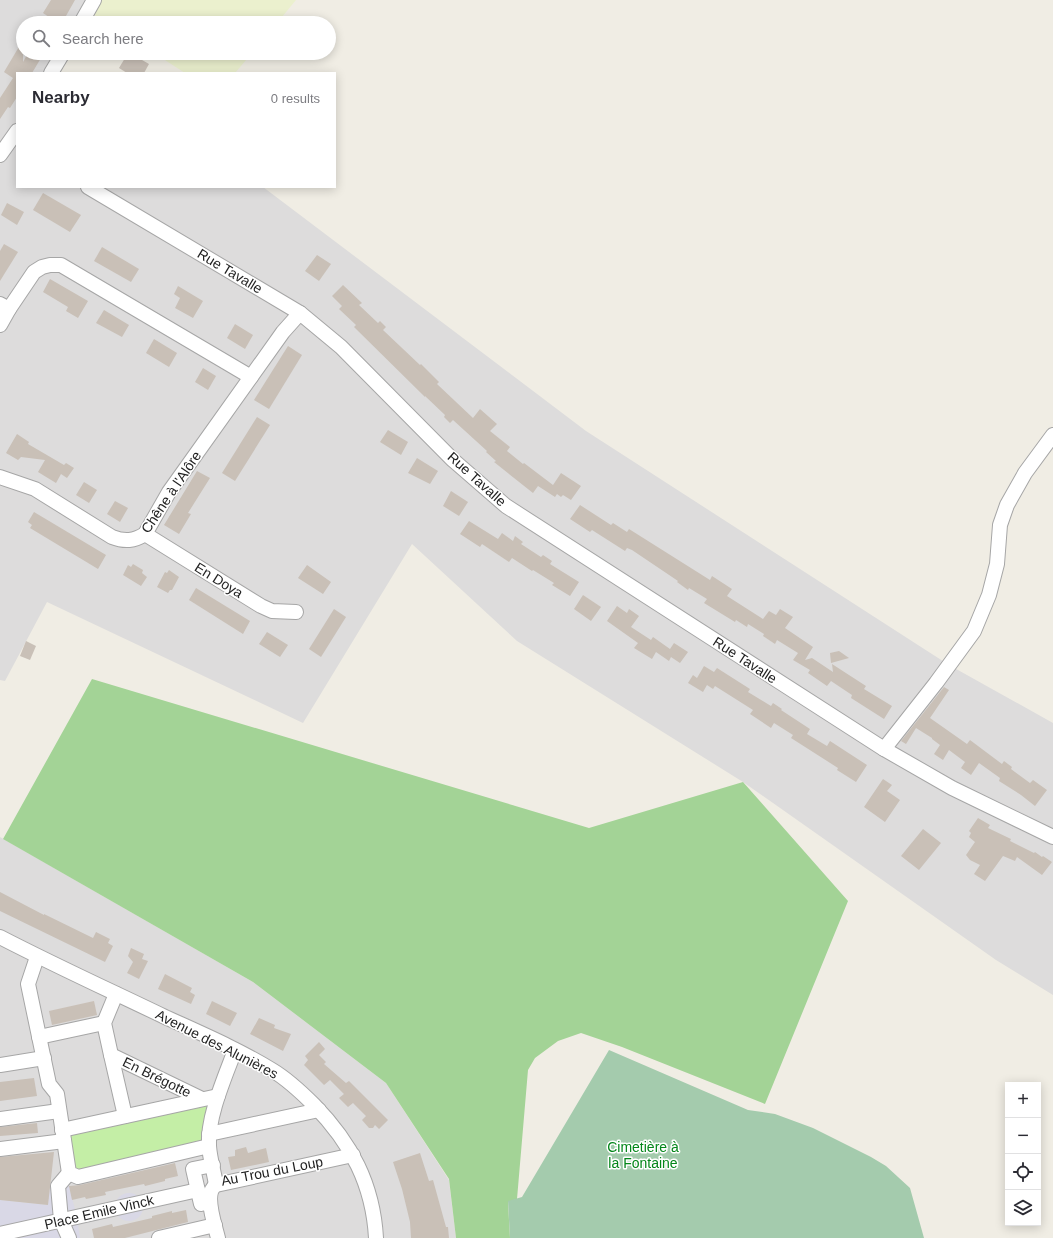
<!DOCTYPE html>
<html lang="en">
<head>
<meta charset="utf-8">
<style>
  body { margin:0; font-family:Helvetica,sans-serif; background:#f2f2f3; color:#2b2b33 }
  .controls { position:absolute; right:12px; bottom:12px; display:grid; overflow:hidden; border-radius:0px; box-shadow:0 2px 10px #0003 }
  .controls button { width:36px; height:36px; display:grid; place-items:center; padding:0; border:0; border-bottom:1px solid #e1e1e2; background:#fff; color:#2b2b33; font:20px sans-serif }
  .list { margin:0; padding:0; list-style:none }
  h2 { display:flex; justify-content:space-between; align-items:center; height:52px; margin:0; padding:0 16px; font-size:17px }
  h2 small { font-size:13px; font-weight:400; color:#7c7c81 }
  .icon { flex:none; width:22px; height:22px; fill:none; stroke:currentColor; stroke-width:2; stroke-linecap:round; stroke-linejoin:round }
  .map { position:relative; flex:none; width:1053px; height:1238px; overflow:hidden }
  .search { position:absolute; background:#fff; box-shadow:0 2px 10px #0003; left:16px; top:16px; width:320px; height:44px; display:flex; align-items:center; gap:10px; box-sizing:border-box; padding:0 14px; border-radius:22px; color:#7c7c81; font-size:15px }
  .panel { position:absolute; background:#fff; box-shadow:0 2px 10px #0003; left:16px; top:72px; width:320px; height:116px; border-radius:0px }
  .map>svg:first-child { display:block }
  .residential { fill:#dddcdc }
  .farmland { fill:#ebf0ce }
  .grass { fill:#c4eea6 }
  .forest { fill:#a3d396 }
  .cemetery { fill:#a4cbad }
  .plaza { fill:#d9d8e6 }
  .building { fill:#c9c0b7 }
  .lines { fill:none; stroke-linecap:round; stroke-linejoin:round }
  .minor-casing { stroke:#a6a6a6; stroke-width:16 }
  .minor { stroke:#fff; stroke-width:14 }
  .labels { text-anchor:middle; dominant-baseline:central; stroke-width:3; stroke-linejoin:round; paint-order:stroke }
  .street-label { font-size:14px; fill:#1f1f1f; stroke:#fff }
  .park-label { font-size:14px; fill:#038619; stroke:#fff }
</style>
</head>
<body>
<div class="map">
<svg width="1053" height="1238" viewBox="0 0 1053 1238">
  <rect width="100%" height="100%" fill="#f0ede4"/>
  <!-- residential -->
  <g class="residential">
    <path d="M0,0h88l-14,23h-51v30h34l-11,20h-29v48l-17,25z"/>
    <path d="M17,140v47h246l323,244 363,234 104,58v272l-57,-35 -253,-178 -226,-141 -105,-97 -109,179 -256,-121 -42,79 -5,-1v-516z"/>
    <path d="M0,837l253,145 133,101 63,97 7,58h-456z"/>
  </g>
  <!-- farmland -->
  <g class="farmland">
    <path d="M101,0h195l-19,23h-170l-14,-9z"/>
    <path d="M154,53h98l-17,20h-50z"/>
  </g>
  <!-- grass -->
  <path class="grass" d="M208,1103l-4,35 -2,4 -127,29 -6,-36z"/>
  <!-- forest -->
  <path class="forest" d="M92,679l497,149 154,-46 105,119 -83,203 -143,-57 -41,-14 -23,8 -23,17 -7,12 -11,129 -9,3 2,36h-54l-7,-59 -63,-96 -133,-101 -250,-143z"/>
  <!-- cemetery -->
  <path class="cemetery" d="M609,1050l139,60 27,4 38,14 58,29 15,9 24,22 14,50h-414l-2,-37 14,-4z"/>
  <!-- plaza -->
  <g class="plaza">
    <path d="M50,1186h19l8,31 3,21h-80v-38l48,5z"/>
    <circle cx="129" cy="1207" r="14"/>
  </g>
  <!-- building -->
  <g class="building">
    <path d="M51,0h24l-13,23h-17l4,-6 -6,-4z"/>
    <path d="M23,40v22l5,-9h16l-12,20h-15v24l-7,11 -2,-1 -8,12v-21l13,-20 -9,-6z"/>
    <path d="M128,53h2l19,11 -5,9h-17l-8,-5z"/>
    <path d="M43,193l38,22 -11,17 -37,-22z"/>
    <path d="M7,203l17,9 -7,13 -16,-10z"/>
    <path d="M4,244l14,8 -18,29v-30z"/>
    <path d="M102,247l37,22 -8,13 -37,-21z"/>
    <path d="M317,255l14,9 -12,17 -14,-10z"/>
    <path d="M50,279l38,22 -10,17 -12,-7 2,-4 -25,-15z"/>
    <path d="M343,285l19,18 -3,2 19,18 2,-2 6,6 -3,3 37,35 1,-1 18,18 -2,2 36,34 7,-9 17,15 -7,7 20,16 -3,4 16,13 1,-1 29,22 8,-12 20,13 -10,14 -8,-5 -2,2 -4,-3 -2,3 -17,-11 -5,7 -39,-31 2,-1 -10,-9 1,-1 -34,-31 -3,3 -6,-6 1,-2 -20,-19v1l-71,-70 2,-2 -17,-16 3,-3 -10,-10z"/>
    <path d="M178,286l25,15 -10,17 -18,-10 5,-10 -6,-4z"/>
    <path d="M104,310l25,15 -7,12 -26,-14z"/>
    <path d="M235,324l18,11 -8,14 -18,-11z"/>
    <path d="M154,339l23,14 -8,14 -23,-14z"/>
    <path d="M288,346l14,9 -33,54 -15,-9z"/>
    <path d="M203,368l13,8 -8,14 -13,-8z"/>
    <path d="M257,417l13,8 -35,56 -13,-8z"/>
    <path d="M388,430l20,12 -7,13 -21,-13z"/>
    <path d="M17,434l12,8 -1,2 36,21 2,-2 8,5 -7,10 -6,-4 -5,9 -18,-11 7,-12 -24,-3 -3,3 -12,-7z"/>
    <path d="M417,458l21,13 -8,13 -22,-11z"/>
    <path d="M197,471l13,7 -22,35 3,1 -12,20 -15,-9z"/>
    <path d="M84,482l13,8 -8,13 -13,-8z"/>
    <path d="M451,491l17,11 -9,14 -16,-10z"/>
    <path d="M115,501l13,7 -8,14 -13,-8z"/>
    <path d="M580,505l31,20 2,-2 14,9 2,-3 81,51 2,-4 20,13 -5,7 36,23 6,-8 7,4 4,-6 13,8 -8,11 28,19 -8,13 7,-2 21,14 -1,-8 34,22 -2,3 28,17 -8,13 -33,-21 1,-3 -21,-14 -4,5 -19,-13 2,-3 -17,-10 5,-7 -21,-13 -2,4 -12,-8 1,-2 -16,-10 -1,3 -11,-7 -1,2 -31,-19 3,-4 -18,-11 -1,2 -11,-8 1,-1 -46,-31 -5,-2 -2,3 -33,-21 -2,2 -20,-13z"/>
    <path d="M34,512l72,43 -8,14 -68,-41 2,-3 -4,-3z"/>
    <path d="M469,521l29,18 4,-6 11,8 2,-5 8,6 -2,2 20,13 2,-2 9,6 -2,3 29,18 -9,14 -18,-11 2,-2 -21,-13 -1,1 -20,-13 -3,4 -27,-18 -2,3 -20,-13z"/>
    <path d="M133,564l10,6 -1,3 5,4 -6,9 -18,-11 5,-10 3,2z"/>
    <path d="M307,565l24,17 -8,12 -25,-16z"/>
    <path d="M169,570l10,7 -7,13h-2l-2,3 -11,-6 8,-15 2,1z"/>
    <path d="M196,588l54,33 -7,13 -54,-34z"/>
    <path d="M583,595l18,12 -10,14 -17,-12z"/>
    <path d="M617,606l10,7 2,-4 10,7 -8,11 20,13 2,-3 17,12 4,-6 14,9 -8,11 -9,-6 -2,4 -13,-9 -4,7 -18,-11 4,-5 -31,-22z"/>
    <path d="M334,609l12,8 -25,40 -12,-8z"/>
    <path d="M267,632l21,13 -8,12 -21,-13z"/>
    <path d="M26,641l10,5 -6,14 -10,-4z"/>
    <path d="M839,651l10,7 -18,5 -1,-10z"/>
    <path d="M704,666l10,6 3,-4 33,21 -2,3 23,14 2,-3 9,6 -1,1 29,19 -3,5 20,12 3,-5 37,24 -11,17 -19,-12 1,-2 -47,-30 2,-3 -19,-12 -3,5 -21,-14 3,-4 -38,-24 -2,3 -6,-4 -4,7 -15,-9 5,-8 4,3z"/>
    <path d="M944,687l5,3 -19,28 37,26 3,-4 32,24 2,-3 8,6 -1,2 19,14 3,-3 14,10 -12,16 -14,-11 -22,-14 1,-3 -21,-15 -8,12 -10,-7 4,-6 -16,-12 -6,10 -9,-6 6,-9 -8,-6v-1l-16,-10 -10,16 -5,-3z"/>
    <path d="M883,779l9,6 -5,6 13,9 -15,22 -21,-15z"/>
    <path d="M978,818l12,7 -2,3 23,11 -1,2 24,12 1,-1 7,5 1,-1 9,6 -10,13 -25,-18 -2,4 -12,-5 -18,25 -11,-7 6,-9 -10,-5 -4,-5 9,-13 -6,-5 2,-4 -2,-2z"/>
    <path d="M923,829l18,14 -22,27 -18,-14z"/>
    <path d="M0,892l44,23v-1l49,24 3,-6 14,7 -2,4 5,3 -8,16 -105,-51z"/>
    <path d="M131,948l13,6 -2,5 6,2 -9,18 -12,-6 6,-11 -5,-6z"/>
    <path d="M165,974l27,14 -2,4 5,3 -4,9 -33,-15z"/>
    <path d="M94,1001l3,14 -45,10 -3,-14z"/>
    <path d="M212,1001l25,12 -7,13 -24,-12z"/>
    <path d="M259,1018l16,7 -1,3 17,6 -8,17 -33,-17z"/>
    <path d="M319,1042l6,7 -6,6 7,7 -2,2 22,19 3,-2 39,39 -9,9 -4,-4 -2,3h-4l-7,-8 4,-4 -13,-13 -5,4 -9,-9 5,-4 -14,-14 -6,5 -20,-20 4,-5 -3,-4z"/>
    <path d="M34,1078l3,18 -37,5v-19z"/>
    <path d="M37,1123l1,10 -38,3v-9z"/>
    <path d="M246,1147l2,6 18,-5 3,14 -38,8 -3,-13 7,-1v-6z"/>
    <path d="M54,1152l-6,53 -48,-5v-43z"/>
    <path d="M420,1153l9,28 4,-1 13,47h2l1,11h-38l-1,-16 -8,-33 -9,-27z"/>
    <path d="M175,1163l3,13 -13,3v2l-20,5 -1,-2 -39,8 1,3 -20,4 -1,-2 -13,3 -3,-14 11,-1z"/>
    <path d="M186,1210l2,12 -63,16h-31l-2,-9 20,-5 1,3 39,-9v-2l20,-5v2z"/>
  </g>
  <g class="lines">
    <!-- minor casing -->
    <g class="minor-casing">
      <g id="minor">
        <path d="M81,23l13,-23"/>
        <path d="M51,73l12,-20"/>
        <path d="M0,155l17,-24"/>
        <path d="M88,187l212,126 41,34 112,113 53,46 378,243 68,39 101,49"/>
        <path d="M0,304l9,5 -9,16"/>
        <path d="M9,309l25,-37 8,-5 8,-2h11l190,112"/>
        <path d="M0,477l35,12 77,48c13,5 22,4 33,-3l24,-42 114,-160 17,-19"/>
        <path d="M145,534l116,72 11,5 24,1"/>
        <path d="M884,749l52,-66 38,-52 15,-36 8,-31 3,-39 7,-20 18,-32 28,-38"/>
        <path d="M0,937c54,28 109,53 163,79 37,17 75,33 109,54 15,9 29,22 42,35 37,38 59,79 62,133"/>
        <path d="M37,957l-9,27 21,100 8,10 12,79 9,4 131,-31"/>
        <path d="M116,994l-12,29 7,32 91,44"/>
        <path d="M39,1037l65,-14"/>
        <path d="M111,1055l14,61"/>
        <path d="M0,1065l44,-7"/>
        <path d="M0,1119l59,-8"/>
        <path d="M62,1130l156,-34"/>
        <path d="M209,1134l110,-24"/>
        <path d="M0,1149l64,-8"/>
        <path d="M216,1185c-2,-13 -6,-26 -7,-39 -2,-29 16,-69 26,-96"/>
        <path d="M210,1202l-9,2 -8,-35 20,-4"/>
        <path d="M0,1234l198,-44"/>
        <path d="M69,1238l-8,-18 -3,-34 11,-13"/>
        <path d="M159,1238l56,-13"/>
        <path d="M218,1238c-3,-13 -15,-45 -2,-53l137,-30"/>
      </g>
    </g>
    <!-- minor -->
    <use href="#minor" class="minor"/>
  </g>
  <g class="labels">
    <!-- street labels -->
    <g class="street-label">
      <text transform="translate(230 271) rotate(31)">Rue Tavalle</text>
      <text transform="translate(477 479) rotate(42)">Rue Tavalle</text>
      <text transform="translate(171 492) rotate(-56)">Chêne à l'Alôre</text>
      <text transform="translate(219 580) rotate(32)">En Doya</text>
      <text transform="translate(745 660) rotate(33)">Rue Tavalle</text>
      <text transform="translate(217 1044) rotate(27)">Avenue des Alunières</text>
      <text transform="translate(157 1077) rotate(26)">En Brégotte</text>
      <text transform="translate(272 1171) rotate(-11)">Au Trou du Loup</text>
      <text transform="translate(99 1212) rotate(-13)">Place Emile Vinck</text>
    </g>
    <!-- park labels -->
    <g class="park-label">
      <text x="643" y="1147">Cimetière à<tspan x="643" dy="16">la Fontaine</tspan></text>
    </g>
  </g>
</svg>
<div class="controls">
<button>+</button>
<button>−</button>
<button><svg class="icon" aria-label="locate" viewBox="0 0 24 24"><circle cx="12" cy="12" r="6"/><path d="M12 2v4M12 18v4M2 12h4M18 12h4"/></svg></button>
<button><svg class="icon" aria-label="layers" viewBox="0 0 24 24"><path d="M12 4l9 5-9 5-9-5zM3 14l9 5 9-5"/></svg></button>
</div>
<div class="search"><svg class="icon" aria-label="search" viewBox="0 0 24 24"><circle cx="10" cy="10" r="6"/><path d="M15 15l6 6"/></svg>Search here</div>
<section class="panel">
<h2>Nearby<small>0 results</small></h2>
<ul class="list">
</ul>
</section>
</div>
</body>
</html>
